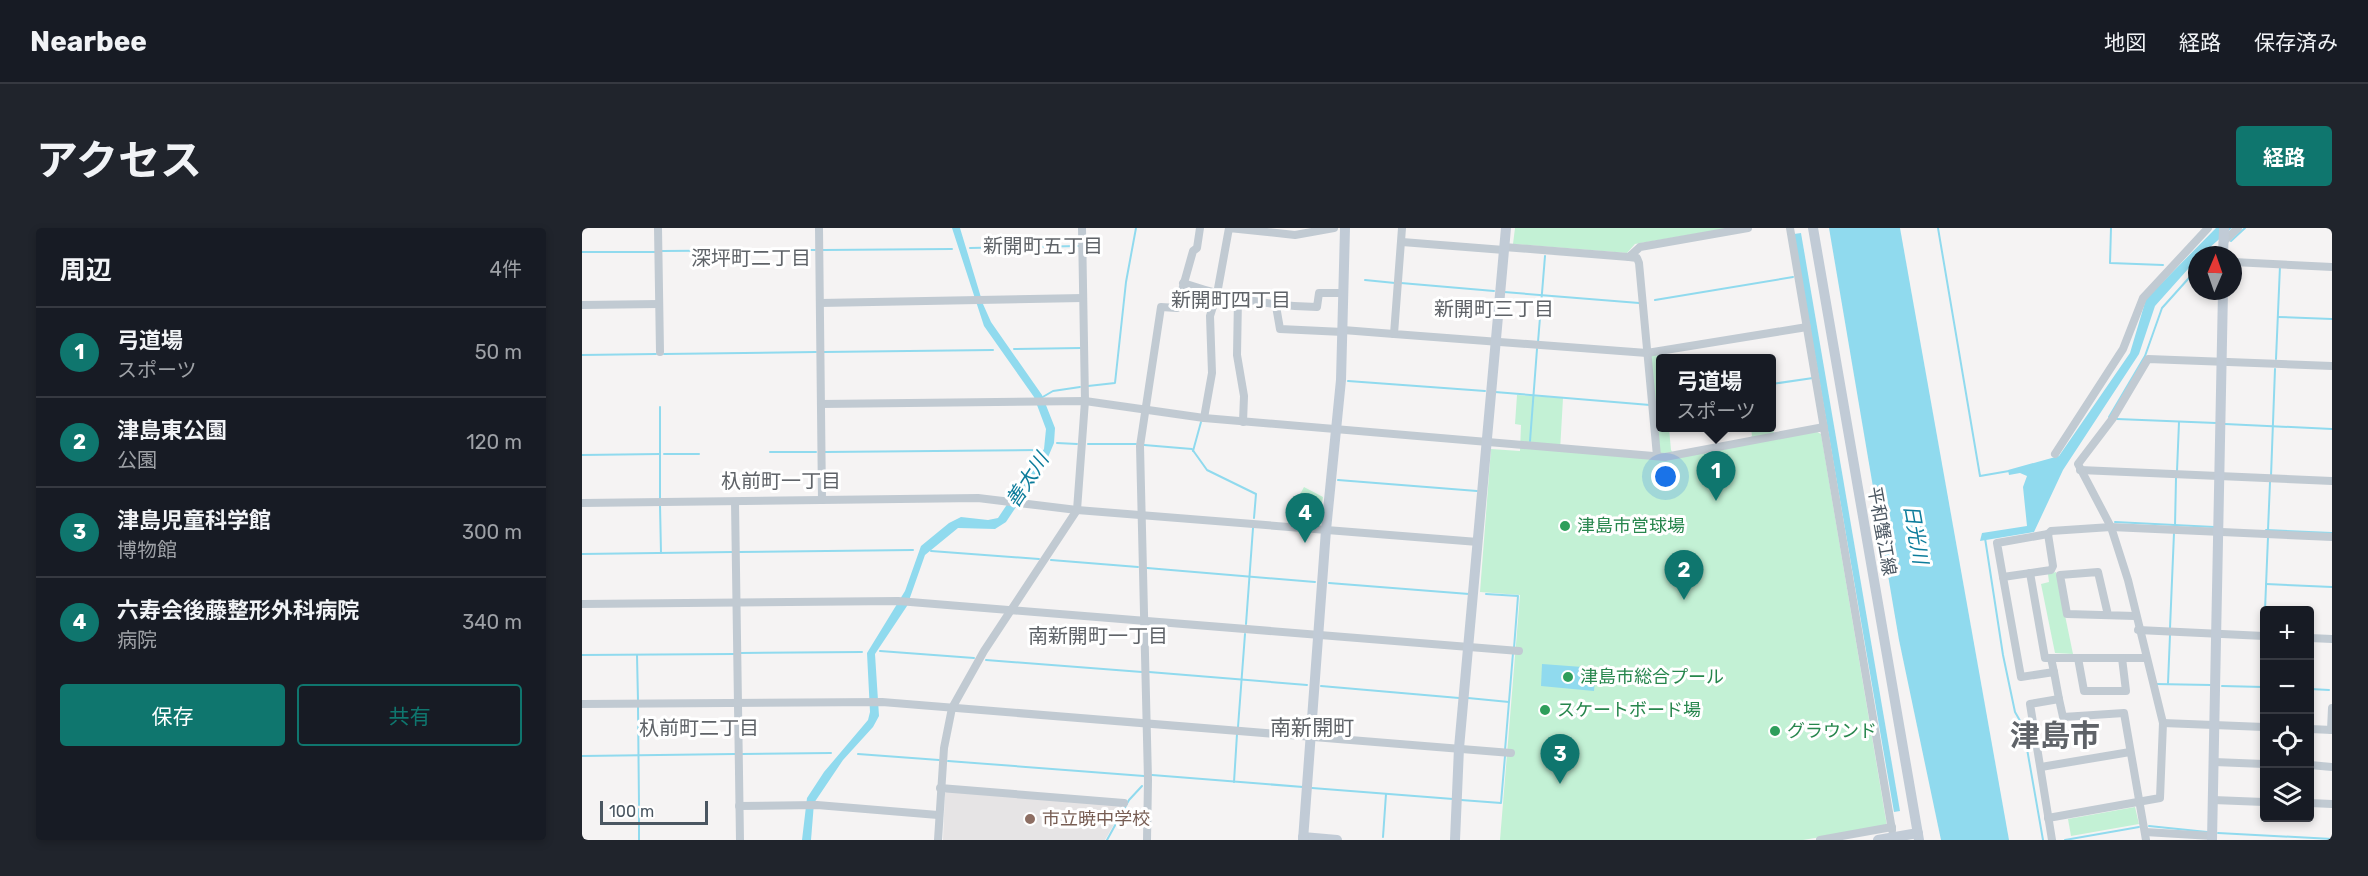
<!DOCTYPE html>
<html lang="ja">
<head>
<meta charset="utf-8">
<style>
  body { margin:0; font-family:Rubik,"Noto Sans JP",sans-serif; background:#20242c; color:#f1f3f6 }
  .controls { position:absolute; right:18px; bottom:18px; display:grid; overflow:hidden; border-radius:6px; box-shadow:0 3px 9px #0003 }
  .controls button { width:54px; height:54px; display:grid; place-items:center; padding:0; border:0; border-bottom:2px solid #363941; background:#171b24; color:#f1f3f6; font:30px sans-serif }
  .compass { position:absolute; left:1606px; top:18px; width:54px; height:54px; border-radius:50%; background:#171b24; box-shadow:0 3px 9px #0003; rotate:2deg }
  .scale { position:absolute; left:18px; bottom:15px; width:108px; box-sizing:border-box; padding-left:6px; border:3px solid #4a5661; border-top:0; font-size:16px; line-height:21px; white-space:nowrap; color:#4a5661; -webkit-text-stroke:4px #fff; paint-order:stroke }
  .you { position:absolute; left:1084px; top:249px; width:21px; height:21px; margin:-15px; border:4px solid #fff; border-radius:50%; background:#1a73e8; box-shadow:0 0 0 9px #1a73e833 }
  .badge { display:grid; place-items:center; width:39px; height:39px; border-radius:50%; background:#0f766e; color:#fff; font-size:20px; font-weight:700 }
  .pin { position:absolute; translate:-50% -50px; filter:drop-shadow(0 2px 3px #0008) }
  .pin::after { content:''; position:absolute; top:32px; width:21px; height:18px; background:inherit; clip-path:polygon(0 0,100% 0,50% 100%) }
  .popup { position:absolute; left:1074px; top:126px; width:120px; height:78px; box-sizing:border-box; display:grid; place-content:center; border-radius:6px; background:#171b24; filter:drop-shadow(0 2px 4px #0005); font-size:20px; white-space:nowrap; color:#9ea1a6 }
  .popup b { font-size:22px; color:#f1f3f6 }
  .popup::after { content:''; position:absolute; left:50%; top:100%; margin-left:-12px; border:12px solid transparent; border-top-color:#171b24 }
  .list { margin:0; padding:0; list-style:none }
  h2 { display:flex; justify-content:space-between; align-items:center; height:78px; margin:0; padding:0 24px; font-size:26px }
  h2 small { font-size:20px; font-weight:400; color:#9ea1a6 }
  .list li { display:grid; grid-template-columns:39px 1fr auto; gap:18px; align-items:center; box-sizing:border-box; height:90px; padding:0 24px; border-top:2px solid #363941 }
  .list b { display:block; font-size:22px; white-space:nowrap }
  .list p { margin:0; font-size:20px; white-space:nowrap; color:#9ea1a6 }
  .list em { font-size:20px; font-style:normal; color:#9ea1a6 }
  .actions { display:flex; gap:12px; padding:18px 24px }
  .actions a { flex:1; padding:14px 0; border:2px solid #0f766e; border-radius:6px; text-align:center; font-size:21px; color:#0f766e }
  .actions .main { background:#0f766e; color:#fff }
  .icon { flex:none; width:33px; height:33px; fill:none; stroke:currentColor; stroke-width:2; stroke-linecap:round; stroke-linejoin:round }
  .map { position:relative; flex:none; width:1750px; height:612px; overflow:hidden; border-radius:6px }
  header { display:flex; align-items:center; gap:36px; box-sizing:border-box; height:84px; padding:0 30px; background:#171b24; border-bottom:2px solid #363941 }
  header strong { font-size:28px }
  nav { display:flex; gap:33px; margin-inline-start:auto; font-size:21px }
  .intro { display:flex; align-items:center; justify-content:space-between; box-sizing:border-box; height:144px; padding:0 36px }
  h1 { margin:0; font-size:42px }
  .button { padding:15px 27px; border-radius:6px; background:#0f766e; color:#fff; font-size:21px; font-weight:700 }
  main { display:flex; gap:36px; padding:0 36px }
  aside { flex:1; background:#171b24; border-radius:6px; box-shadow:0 3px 9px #0003 }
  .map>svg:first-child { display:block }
  .education { fill:#e6e4e5 }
  .green { fill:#c3f1d5 }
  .water { fill:#90daee }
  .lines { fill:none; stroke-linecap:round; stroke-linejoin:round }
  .stream { stroke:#90daee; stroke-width:2 }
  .street { stroke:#c1cad2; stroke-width:8 }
  .secondary { stroke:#c1cbd6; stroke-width:10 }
  .leisure-dot { fill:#2e9e5b; stroke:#fff; stroke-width:2 }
  .education-dot { fill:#8d6e63; stroke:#fff; stroke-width:2 }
  .labels { text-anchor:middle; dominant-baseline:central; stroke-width:6; stroke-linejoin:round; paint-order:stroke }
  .leisure-label { font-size:18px; fill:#27864d; stroke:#fff; text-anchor:start }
  .street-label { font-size:18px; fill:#4a5661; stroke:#fff }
  .education-label { font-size:18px; fill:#785e54; stroke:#fff; text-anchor:start }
  .neighbourhood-label { font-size:20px; fill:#5f6368; stroke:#fff }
  .water-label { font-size:20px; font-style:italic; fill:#0c7c9b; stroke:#fff }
  .quarter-label { font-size:21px; fill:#5f6368; stroke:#fff }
  .town-label { font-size:30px; font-weight:bold; fill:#5f6368; stroke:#fff }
</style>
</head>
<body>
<header>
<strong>Nearbee</strong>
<nav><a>地図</a><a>経路</a><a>保存済み</a></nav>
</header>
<div class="intro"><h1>アクセス</h1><a class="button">経路</a></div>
<main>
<aside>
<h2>周辺<small>4件</small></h2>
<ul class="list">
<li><span class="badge">1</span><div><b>弓道場</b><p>スポーツ</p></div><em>50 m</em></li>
<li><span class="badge">2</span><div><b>津島東公園</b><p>公園</p></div><em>120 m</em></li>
<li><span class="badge">3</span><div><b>津島児童科学館</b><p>博物館</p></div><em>300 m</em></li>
<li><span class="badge">4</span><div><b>六寿会後藤整形外科病院</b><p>病院</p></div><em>340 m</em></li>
</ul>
<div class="actions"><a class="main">保存</a><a>共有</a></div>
</aside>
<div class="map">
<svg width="1750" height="612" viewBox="0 0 1750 612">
  <rect width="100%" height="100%" fill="#f5f3f3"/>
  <!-- education -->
  <path class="education" d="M366,563l177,14 -20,35h-162l2,-47z"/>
  <!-- green -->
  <g class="green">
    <path d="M933,0h215l-95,16 -8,9 -114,-9z"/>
    <path d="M1080,126l-2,74h9l2,22 4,6 69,-11 8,-9 -1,-8h21v-8l3,19 42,-7 4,2 66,392 -84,14h-303l20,-245 -40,-3 11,-143 29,2 1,-26 -6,-1 2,-29 46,3 -3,53 94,7 -4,-103z"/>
    <path d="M722,259l19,10 -1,6 -4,-2 -8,15 -17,-9z"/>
    <path d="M1474,344l17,82 -18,-1 -14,-69 8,-2 -1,-8z"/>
    <path d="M1553,579l4,17 -68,12 -3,-17z"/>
  </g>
  <!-- water -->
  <g class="water">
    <path d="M370,0h8l23,76 8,18 51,73 13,33 -1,15 -8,19 -40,60 -11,7 -37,-1 -33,27 -18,51 -32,48 4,62 -6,11 -30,33 -29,43 -3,37h-9l5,-42 17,-26 44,-52 2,-8 -3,-59 38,-62 16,-45 28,-23 12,-6 27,3 10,-2 46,-69 2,-20 -12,-32 -50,-71z"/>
    <path d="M1247,0h71l109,612h-68l-42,-200z"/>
    <path d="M1634,0h16l-31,27h-4v4l-42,47 -16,48 -76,116 -29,62 -54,9 2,-8 45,-7 -4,-39 4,-11 -7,-3 -11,2 -1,-5 51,-14 71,-103 16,-54z"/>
    <path d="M1219,5l99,578 -6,1 -100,-578z"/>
    <path d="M960,436l54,4 -2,23 -53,-5z"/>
  </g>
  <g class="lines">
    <!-- stream -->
    <g class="stream">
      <path d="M1356,0l42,248 29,-5"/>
      <path d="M1529,0l-1,35 53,2"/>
      <path d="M1649,13l14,-13"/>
      <path d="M388,20l109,-2"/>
      <path d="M241,22l129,-1"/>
      <path d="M80,23l153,-1"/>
      <path d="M0,24h73"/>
      <path d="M1629,27l6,-5"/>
      <path d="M783,52l30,3"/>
      <path d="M819,55l93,8"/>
      <path d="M922,64l135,11"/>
      <path d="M1073,72l138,-23"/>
      <path d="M1696,89l54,2"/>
      <path d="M956,114l7,-86"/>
      <path d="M432,121l67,-1"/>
      <path d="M242,124l169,-2"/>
      <path d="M82,126l152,-2"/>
      <path d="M0,127l74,-1"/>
      <path d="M1694,131l4,-93"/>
      <path d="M766,153l137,10"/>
      <path d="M1190,156l41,-6"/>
      <path d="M506,158l27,-3 11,-101 10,-54"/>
      <path d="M913,164l155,13"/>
      <path d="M459,170l12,-7 27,-4"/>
      <path d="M78,179v92"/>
      <path d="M1527,189l36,-61 17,-48 35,-39"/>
      <path d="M1535,191l99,4"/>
      <path d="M1643,196l107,5"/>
      <path d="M948,213l7,-92"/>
      <path d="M475,215l20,1"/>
      <path d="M506,216h48"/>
      <path d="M562,217l48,4 15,21 49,24 -2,24"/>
      <path d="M611,223l8,-29"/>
      <path d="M188,224h46"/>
      <path d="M243,224l213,-2"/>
      <path d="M82,226h35"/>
      <path d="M0,227l78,-1"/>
      <path d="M1595,243l2,-49"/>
      <path d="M1689,248l4,-107"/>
      <path d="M756,252l139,11"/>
      <path d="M78,277l1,48"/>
      <path d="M1533,294l99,5"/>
      <path d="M1593,298l1,-48"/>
      <path d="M1684,302l66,3"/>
      <path d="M1686,302l2,-48"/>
      <path d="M1403,310l18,117 12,57 8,14 20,114"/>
      <path d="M349,323l108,8"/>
      <path d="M157,324l174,-2"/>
      <path d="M0,326l151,-2"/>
      <path d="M469,332l87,7"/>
      <path d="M565,340l168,14"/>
      <path d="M747,355l140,11"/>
      <path d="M1684,356l66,3"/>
      <path d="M904,366l32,2 -4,52"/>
      <path d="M1683,382l3,-73"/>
      <path d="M664,396l7,-96"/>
      <path d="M1588,400l4,-95"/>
      <path d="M1682,403v-10"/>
      <path d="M298,423l94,7"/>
      <path d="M158,425l122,-1"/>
      <path d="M0,427l152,-1"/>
      <path d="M55,427l1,46"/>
      <path d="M404,432l156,12"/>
      <path d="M567,444l158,13"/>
      <path d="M1586,455l2,-48"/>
      <path d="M1573,456l56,1"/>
      <path d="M739,458l138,12"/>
      <path d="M1640,458l42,1"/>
      <path d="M1679,459l3,-47"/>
      <path d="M1728,461l19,1"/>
      <path d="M886,470l41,4"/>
      <path d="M56,479l1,98"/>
      <path d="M656,499l7,-93"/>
      <path d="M923,522l8,-97"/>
      <path d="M160,526l89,-1"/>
      <path d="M276,526l81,6"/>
      <path d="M0,528l153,-2"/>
      <path d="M366,533l196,15"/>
      <path d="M570,547l151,12"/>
      <path d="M652,554l3,-48"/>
      <path d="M730,560l141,11"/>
      <path d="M879,572l40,3 4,-47"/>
      <path d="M57,581v31"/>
      <path d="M1567,598l58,6"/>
      <path d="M1636,605l114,6"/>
      <path d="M801,609l3,-43"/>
      <path d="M525,612l22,-40 13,-14"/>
      <path d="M1483,612l74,-13"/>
    </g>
    <!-- street -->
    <g class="street">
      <path d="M76,0l2,124"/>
      <path d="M237,0l3,272"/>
      <path d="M820,0l-8,106 253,19 160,-26"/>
      <path d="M1208,0l102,602"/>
      <path d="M820,14l102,8"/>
      <path d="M1641,14l15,-14"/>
      <path d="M922,19l125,10 11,-10 108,-19"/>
      <path d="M1047,29l8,1 2,5 18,193"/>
      <path d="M1651,34l99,5"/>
      <path d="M601,55c44,15 88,23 134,24l2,-14h25"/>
      <path d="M656,70l-1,57 7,41 -1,26"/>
      <path d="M238,75l263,-5"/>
      <path d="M0,77l77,-1"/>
      <path d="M694,78l4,23 63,3"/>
      <path d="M761,102l51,4"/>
      <path d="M239,176l264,-3 119,17 461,39 159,-30"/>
      <path d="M622,190l8,-45 -2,-57 7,-22 12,-66 66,7 39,-7"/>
      <path d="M1473,226l68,-105 20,-51 65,-70"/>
      <path d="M1498,242l252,11"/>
      <path d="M153,274l5,338"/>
      <path d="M0,275l396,-5 99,12 401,32"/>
      <path d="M1466,306l5,32 -2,4 -48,7 18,100 33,-5 5,27 -29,5 22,136"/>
      <path d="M1448,345l15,85h6l3,14"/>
      <path d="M1421,349l-6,-34 51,-9 3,-3 60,-4 221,10"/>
      <path d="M0,376l316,-3 621,50"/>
      <path d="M1526,387l-10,-43 -38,3 7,39 68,2"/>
      <path d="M1556,402l126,6"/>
      <path d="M1728,410l22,1"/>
      <path d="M1469,430h95"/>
      <path d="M1496,430l6,33h42l-4,-33"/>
      <path d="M1477,471l4,18 61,-4 22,127"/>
      <path d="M0,476l300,-2 629,51"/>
      <path d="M1581,495l101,4"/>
      <path d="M1728,501l22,1"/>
      <path d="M1749,502l1,-22"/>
      <path d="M1632,534l50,2"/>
      <path d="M1728,537l22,2"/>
      <path d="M1459,539l89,-15"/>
      <path d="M358,560l184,15"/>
      <path d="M1631,572l51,2"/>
      <path d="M1728,575l22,1"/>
      <path d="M157,578l78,-1 121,10"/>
      <path d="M1466,590l112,-20 3,-75 -35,-143 -17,-53 -33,-63 35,-46 35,-59 184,7"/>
      <path d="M1563,604l67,4"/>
      <path d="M356,612l6,-92 8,-40 32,-57 93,-141 8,-109 -3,-173"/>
      <path d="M565,612l1,-60 -8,-334 21,-139 16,1 16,-57 4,-3 3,-20"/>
      <path d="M1238,612l72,-13"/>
    </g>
    <!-- secondary -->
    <g class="secondary">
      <path d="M1231,0l106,612"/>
      <path d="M1641,27l1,-27"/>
      <path d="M721,609l34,3"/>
      <path d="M721,612l23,-310 15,-150 4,-152"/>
      <path d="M873,612l4,-92 47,-520"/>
      <path d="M1296,612l40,-7"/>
      <path d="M1630,612l11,-549"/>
    </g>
  </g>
  <!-- markers -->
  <g class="leisure-dot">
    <circle cx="983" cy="298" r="6"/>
    <circle cx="986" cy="449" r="6"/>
    <circle cx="963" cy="482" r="6"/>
    <circle cx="1193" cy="503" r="6"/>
  </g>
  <circle class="education-dot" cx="448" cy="591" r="6"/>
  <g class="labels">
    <!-- leisure labels -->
    <g class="leisure-label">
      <text x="995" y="298">津島市営球場</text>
      <text x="998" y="449">津島市総合プール</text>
      <text x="975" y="482">スケートボード場</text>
      <text x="1205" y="503">グラウンド</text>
    </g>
    <!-- street labels -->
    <g class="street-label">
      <text transform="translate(1300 303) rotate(80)">平和蟹江線</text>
    </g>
    <!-- education labels -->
    <g class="education-label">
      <text x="460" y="591">市立暁中学校</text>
    </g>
    <!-- neighbourhood labels -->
    <g class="neighbourhood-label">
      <text x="461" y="18">新開町五丁目</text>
      <text x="169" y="30">深坪町二丁目</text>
      <text x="649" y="72">新開町四丁目</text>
      <text x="912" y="81">新開町三丁目</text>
      <text x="199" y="253">杁前町一丁目</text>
      <text x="516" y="408">南新開町一丁目</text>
      <text x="117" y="500">杁前町二丁目</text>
    </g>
    <!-- water labels -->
    <g class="water-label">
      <text transform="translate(445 252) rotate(-57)">善太川</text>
      <text transform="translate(1334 306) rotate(80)">日光川</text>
    </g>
    <!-- quarter labels -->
    <g class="quarter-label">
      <text x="730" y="499">南新開町</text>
    </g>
    <!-- town labels -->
    <g class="town-label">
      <text x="1473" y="508">津島市</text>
    </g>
  </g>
</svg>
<div class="controls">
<button>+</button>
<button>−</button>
<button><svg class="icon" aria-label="locate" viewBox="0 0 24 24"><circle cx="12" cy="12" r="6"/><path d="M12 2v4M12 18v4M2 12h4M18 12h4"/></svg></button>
<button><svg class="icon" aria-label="layers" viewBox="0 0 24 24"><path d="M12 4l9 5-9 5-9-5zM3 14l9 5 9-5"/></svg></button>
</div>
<svg class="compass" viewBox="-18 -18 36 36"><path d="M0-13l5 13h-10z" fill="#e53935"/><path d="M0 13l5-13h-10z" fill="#9ea1a6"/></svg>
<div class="scale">100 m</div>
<div class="you"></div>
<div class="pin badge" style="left:1134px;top:273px">1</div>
<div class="popup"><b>弓道場</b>スポーツ</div>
<div class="pin badge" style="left:1102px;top:372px">2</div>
<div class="pin badge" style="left:978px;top:556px">3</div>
<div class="pin badge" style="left:723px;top:315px">4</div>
</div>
</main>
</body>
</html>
